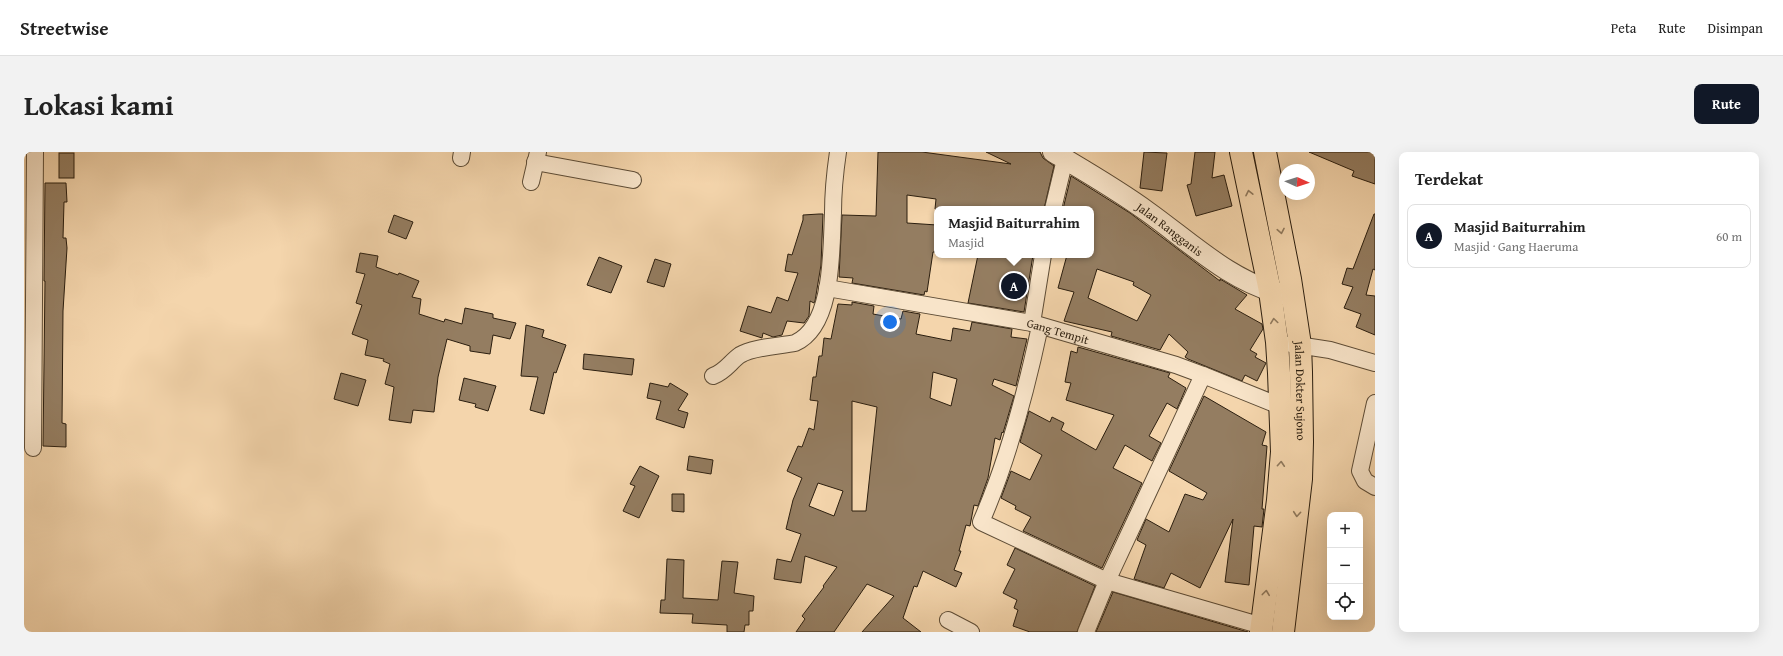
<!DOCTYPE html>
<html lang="id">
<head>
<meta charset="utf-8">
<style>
  body { margin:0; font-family:"Gentium Book Plus",serif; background:#f2f2f2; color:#222 }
  .controls { position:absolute; right:12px; bottom:12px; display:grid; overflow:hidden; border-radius:8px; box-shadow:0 4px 16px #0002 }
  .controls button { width:36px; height:36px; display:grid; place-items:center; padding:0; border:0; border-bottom:1px solid #e0e0e0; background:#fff; color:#222; font:20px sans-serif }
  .compass { position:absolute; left:1255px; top:12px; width:36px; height:36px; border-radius:50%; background:#fff; box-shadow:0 4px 16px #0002; rotate:93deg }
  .you { position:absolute; left:866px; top:170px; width:14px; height:14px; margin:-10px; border:3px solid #fff; border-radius:50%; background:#1a73e8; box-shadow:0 0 0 6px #1a73e833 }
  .badge { display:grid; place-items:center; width:26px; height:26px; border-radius:50%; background:#111827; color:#fff; font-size:13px; font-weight:700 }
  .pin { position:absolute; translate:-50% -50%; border:2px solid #fff; box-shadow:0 1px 4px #0006 }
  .popup { position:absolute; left:910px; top:54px; width:160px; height:52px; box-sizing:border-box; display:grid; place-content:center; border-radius:8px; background:#fff; filter:drop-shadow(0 1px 3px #0005); font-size:13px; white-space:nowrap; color:#767676 }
  .popup b { font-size:15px; color:#222 }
  .popup::after { content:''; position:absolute; left:50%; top:100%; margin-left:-8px; border:8px solid transparent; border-top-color:#fff }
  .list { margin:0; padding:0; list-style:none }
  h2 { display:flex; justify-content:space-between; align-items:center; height:52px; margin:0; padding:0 16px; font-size:17px }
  h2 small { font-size:13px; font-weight:400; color:#767676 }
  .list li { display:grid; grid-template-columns:26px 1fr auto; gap:12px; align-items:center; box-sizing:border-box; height:64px; margin:0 8px 8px; padding:0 8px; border:1px solid #e0e0e0; border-radius:8px }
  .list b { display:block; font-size:15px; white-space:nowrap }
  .list p { margin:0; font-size:13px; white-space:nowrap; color:#767676 }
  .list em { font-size:13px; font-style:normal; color:#767676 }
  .icon { flex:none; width:22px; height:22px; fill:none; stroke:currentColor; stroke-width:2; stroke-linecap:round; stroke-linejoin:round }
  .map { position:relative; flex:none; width:1351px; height:480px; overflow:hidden; border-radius:8px }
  header { display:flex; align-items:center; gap:24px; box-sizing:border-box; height:56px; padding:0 20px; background:#fff; border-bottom:1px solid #e0e0e0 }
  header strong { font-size:19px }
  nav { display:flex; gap:22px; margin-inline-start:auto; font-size:14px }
  .intro { display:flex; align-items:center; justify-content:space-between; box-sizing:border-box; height:96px; padding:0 24px }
  h1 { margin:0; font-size:28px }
  .button { padding:10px 18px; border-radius:8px; background:#111827; color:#fff; font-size:14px; font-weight:700 }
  main { display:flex; gap:24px; padding:0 24px }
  aside { flex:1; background:#fff; border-radius:8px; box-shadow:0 4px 16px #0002 }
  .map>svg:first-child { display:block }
  .building { fill:#947d61; stroke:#2b1e0f; fill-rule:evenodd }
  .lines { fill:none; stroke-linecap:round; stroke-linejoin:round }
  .minor-casing { stroke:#5d4c36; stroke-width:18 }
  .tertiary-casing { stroke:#5d4c36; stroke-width:22 }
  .trunk-casing { stroke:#2b1e0f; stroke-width:24 }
  .minor { stroke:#f8e4c9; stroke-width:16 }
  .tertiary { stroke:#f8e4c9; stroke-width:20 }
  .trunk { stroke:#f4d5ac; stroke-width:22 }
  .oneway { stroke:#907a5e }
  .labels { text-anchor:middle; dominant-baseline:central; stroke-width:3; stroke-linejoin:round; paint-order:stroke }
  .street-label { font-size:12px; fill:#2b1e0f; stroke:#f8e4c9 }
</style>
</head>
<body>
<header>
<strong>Streetwise</strong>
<nav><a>Peta</a><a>Rute</a><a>Disimpan</a></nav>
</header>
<div class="intro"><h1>Lokasi kami</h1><a class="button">Rute</a></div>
<main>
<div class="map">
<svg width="1351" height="480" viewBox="0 0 1351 480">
  <rect width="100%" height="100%" fill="#f4d5ac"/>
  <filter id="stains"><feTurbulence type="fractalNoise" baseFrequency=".005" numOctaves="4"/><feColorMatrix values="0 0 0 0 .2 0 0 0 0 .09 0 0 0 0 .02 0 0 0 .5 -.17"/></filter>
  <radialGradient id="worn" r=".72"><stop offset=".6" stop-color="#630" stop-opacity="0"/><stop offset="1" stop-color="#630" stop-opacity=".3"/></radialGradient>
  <!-- building -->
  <g class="building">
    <path d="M854,0h44l89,12 -25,-12h54l3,6 11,8 -10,43h-109l1,-10 -29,-4v28l30,2v27h-4l-6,40 -2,-1 -1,4 -72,-12 1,-5 -14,-1 3,-62 34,1z"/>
    <path d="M1120,0l23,1 -5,38 -22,-3z"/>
    <path d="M1171,0h20l-3,26 12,-3 8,31 -36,10 -9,-31 4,-1z"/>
    <path d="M1285,0h66v32l-23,-8 2,-5z"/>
    <rect x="35" y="1" width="15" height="25"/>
    <path d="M1047,24l59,37 90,68v-2l27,16 -12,14 27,15 1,5 -13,21 7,4 -2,3 11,6 -9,18 -12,-6 -3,6 -54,-22 -3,-2 3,-5 -19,-18 -9,16 -49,-14 1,-4 -48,-11 10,-29 -16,-4 9,-33h24v-46h-28zM1073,117l37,13 -1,3 18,10 -14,26 -49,-23z"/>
    <path d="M21,31h21l1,19h-3l-1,36h3l1,10 -4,63 -1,112 4,1v23l-23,-1 2,-165h-1z"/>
    <path d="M795,62h4l-2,51 -6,36 -1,2 -4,-2 -1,15 -5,7 -17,-2 -5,14 -9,2 -10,-4 -1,5 -22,-7 8,-25 23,7 6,-16 11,4 10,-28 -13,-2 3,-17 4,1 11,-35v-5z"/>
    <path d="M1350,62h1v56l-2,-1 -7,26 9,1v39l-19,-8 5,-13 -17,-6 9,-21 -11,-3 5,-16 6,1z"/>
    <path d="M370,63l19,7 -7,17 -18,-7z"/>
    <path d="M336,101l18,3 -2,11 22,8 1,-2 20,8 -7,16 9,2 -2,15 25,8 1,-3 17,5 3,-16 28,6v4l23,5 -6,16 -17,-4 -3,19 -20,-3v-5l-23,-7 -9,38 -4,35 -21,-2 -2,13 -22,-3 5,-33 -9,-3 5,-20 -7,-3 1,-2 -19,-4 3,-15 -16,-6 10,-29 -6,-2 9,-29 -9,-2z"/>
    <path d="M954,103h55l-9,57 -56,-9z"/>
    <path d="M575,105l23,9 -11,27 -24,-8z"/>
    <path d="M631,107l16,5 -7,23 -17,-5z"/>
    <path d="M828,150l22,4 -1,8 28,5 2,-8 17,3 -4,20 35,7 2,-13 17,3 2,-9 40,7 -1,8 16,2 -11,47 -22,-7 -2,6 22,11 -11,37 -1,-1 -2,8 -5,-2 -7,40 -10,28 -4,-1 -4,21 -4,-1 -7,26h2l-7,19 8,3 -6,14 -33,-16 -6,16 -3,-1 -11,32 18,14h-59l32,-36 -27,-12 -33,48h-38l9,-13 -3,-3 22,-29 -1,-1 14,-19 -32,-11 -4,27 -27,-4 3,-20 14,3 10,-28 -15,-5 7,-29 9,-22 -15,-7 11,-25 4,1 7,-19 5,2 4,-29 -8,-1 3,-23h3l3,-21h3l2,-18 7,1 7,-35 14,1zM909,220l24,7 -6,27 -21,-8zM828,249l25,6 -11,104h-14zM794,331l25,8 -9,25 -25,-10z"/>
    <path d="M502,173l18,5 -2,7 24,8 -10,28 -2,-1 -10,42 -14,-4 8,-33 -17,-1z"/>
    <path d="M1054,195l92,26 -2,4 18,11 -9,21 -10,-6 -18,33 12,7 -9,18 -27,-16 -12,23 29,15 -40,85 -79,-37 8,-14 -16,-8 1,-3 -15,-8 10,-27 19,9 12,-25 -22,-13 9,-31 21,11 2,-5 12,6 -3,7 35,20 18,-35 -48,-15 5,-17 -6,-1 6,-31 6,2z"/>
    <path d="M560,202l50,5 -2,16 -49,-6z"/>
    <path d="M317,221l25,7 -8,26 -24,-7z"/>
    <path d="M440,226l32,8 -8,25 -13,-4 1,-3 -17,-4z"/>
    <path d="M626,231l18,4 2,-4 18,11 -10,16 10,3 -4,15 -28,-9 5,-18 -14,-3z"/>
    <path d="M1180,244l62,36 -4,13 5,1 -5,63h2l-2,18 -8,-1 -5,59 -24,-3 8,-63 -33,69 -29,-15 -7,15 -30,-9 12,-34 -9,-5 9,-21 23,13 16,-38 18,6 4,-7 -38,-22z"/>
    <path d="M665,304l24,4 -2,14 -24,-4z"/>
    <path d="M616,314l19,10 -20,42 -16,-7 12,-25 -5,-2z"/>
    <path d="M648,342h12v18l-12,-1z"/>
    <path d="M991,396l80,38 -18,46h-47l-17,-6 5,-16 -4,-2 3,-8 -14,-7 12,-24 -8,-4z"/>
    <path d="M643,407l17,1 -1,38 35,2 4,-39 16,1 -4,31 20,3 -1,15h-4v14h-4l-1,7h-17v-7l-35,-2 1,-9 -33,-1 1,-13h4z"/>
    <path d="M1089,440l135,40h-152z"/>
  </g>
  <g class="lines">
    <!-- minor casing -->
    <g class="minor-casing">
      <g id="minor">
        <path d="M437,6l1,-6"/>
        <path d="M511,10l98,18"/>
        <path d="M507,30l7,-30"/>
        <path d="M1029,57l12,-50"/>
        <path id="s1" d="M803,136l205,35 144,42 27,10 77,31"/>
        <path d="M1008,171l11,-68"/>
        <path d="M1016,174c-14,66 -32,134 -59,196l126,59 155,45"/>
        <path d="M1267,192l39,6 45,13"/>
        <path d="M689,224c13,-5 17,-14 27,-21 13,-8 40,-9 55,-12 39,-17 36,-94 38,-130 0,-20 2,-41 5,-61"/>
        <path d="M1351,251l-15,68 5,10 10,6"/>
        <path d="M9,296l2,-296"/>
        <path d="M924,468l23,12"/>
        <path d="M1062,480l21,-51 96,-206"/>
      </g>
    </g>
    <!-- tertiary casing -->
    <g class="tertiary-casing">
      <g id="tertiary">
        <path id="s2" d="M1029,0c32,19 65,38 95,60 42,30 83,70 134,82"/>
      </g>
    </g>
    <!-- trunk casing -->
    <g class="trunk-casing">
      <g id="trunk">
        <path d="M1217,0l29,139 7,51 2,31 3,79 -4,48 -17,132"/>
        <path id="s3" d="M1241,0l25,127 10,66 1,27 1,70 -1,37 -18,153"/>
      </g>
    </g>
    <!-- minor -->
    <use href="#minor" class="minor"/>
    <!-- tertiary -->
    <use href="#tertiary" class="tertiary"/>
    <!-- trunk -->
    <use href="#trunk" class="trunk"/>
  </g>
  <!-- one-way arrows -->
  <defs><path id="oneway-chevron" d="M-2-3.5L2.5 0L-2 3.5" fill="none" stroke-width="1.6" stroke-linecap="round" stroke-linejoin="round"/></defs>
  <g class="oneway">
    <use href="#oneway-chevron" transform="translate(1225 41) rotate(-102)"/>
    <use href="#oneway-chevron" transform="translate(1257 79) rotate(79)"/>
    <use href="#oneway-chevron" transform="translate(1250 169) rotate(-98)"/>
    <use href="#oneway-chevron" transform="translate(1257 312) rotate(-86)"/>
    <use href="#oneway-chevron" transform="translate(1273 362) rotate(95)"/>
    <use href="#oneway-chevron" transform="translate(1242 441) rotate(-83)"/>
  </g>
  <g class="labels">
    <!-- street labels -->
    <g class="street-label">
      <text stroke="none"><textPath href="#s2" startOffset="140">Jalan Rangganis</textPath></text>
      <text stroke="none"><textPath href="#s1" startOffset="235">Gang Tempit</textPath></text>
      <text stroke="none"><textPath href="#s3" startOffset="242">Jalan Dokter Sujono</textPath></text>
    </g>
  </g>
  <rect width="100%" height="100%" filter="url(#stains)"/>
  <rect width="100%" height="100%" fill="url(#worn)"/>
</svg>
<div class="controls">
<button>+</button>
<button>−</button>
<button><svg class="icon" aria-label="locate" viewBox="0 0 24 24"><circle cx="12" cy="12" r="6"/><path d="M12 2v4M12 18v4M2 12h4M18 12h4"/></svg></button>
</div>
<svg class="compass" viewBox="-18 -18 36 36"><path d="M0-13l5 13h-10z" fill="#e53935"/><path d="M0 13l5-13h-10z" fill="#767676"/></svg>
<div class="you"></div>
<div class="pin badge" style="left:990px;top:134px">A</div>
<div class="popup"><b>Masjid Baiturrahim</b>Masjid</div>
</div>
<aside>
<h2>Terdekat<small></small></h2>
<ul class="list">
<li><span class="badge">A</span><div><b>Masjid Baiturrahim</b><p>Masjid · Gang Haeruma</p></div><em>60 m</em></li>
</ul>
</aside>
</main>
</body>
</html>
